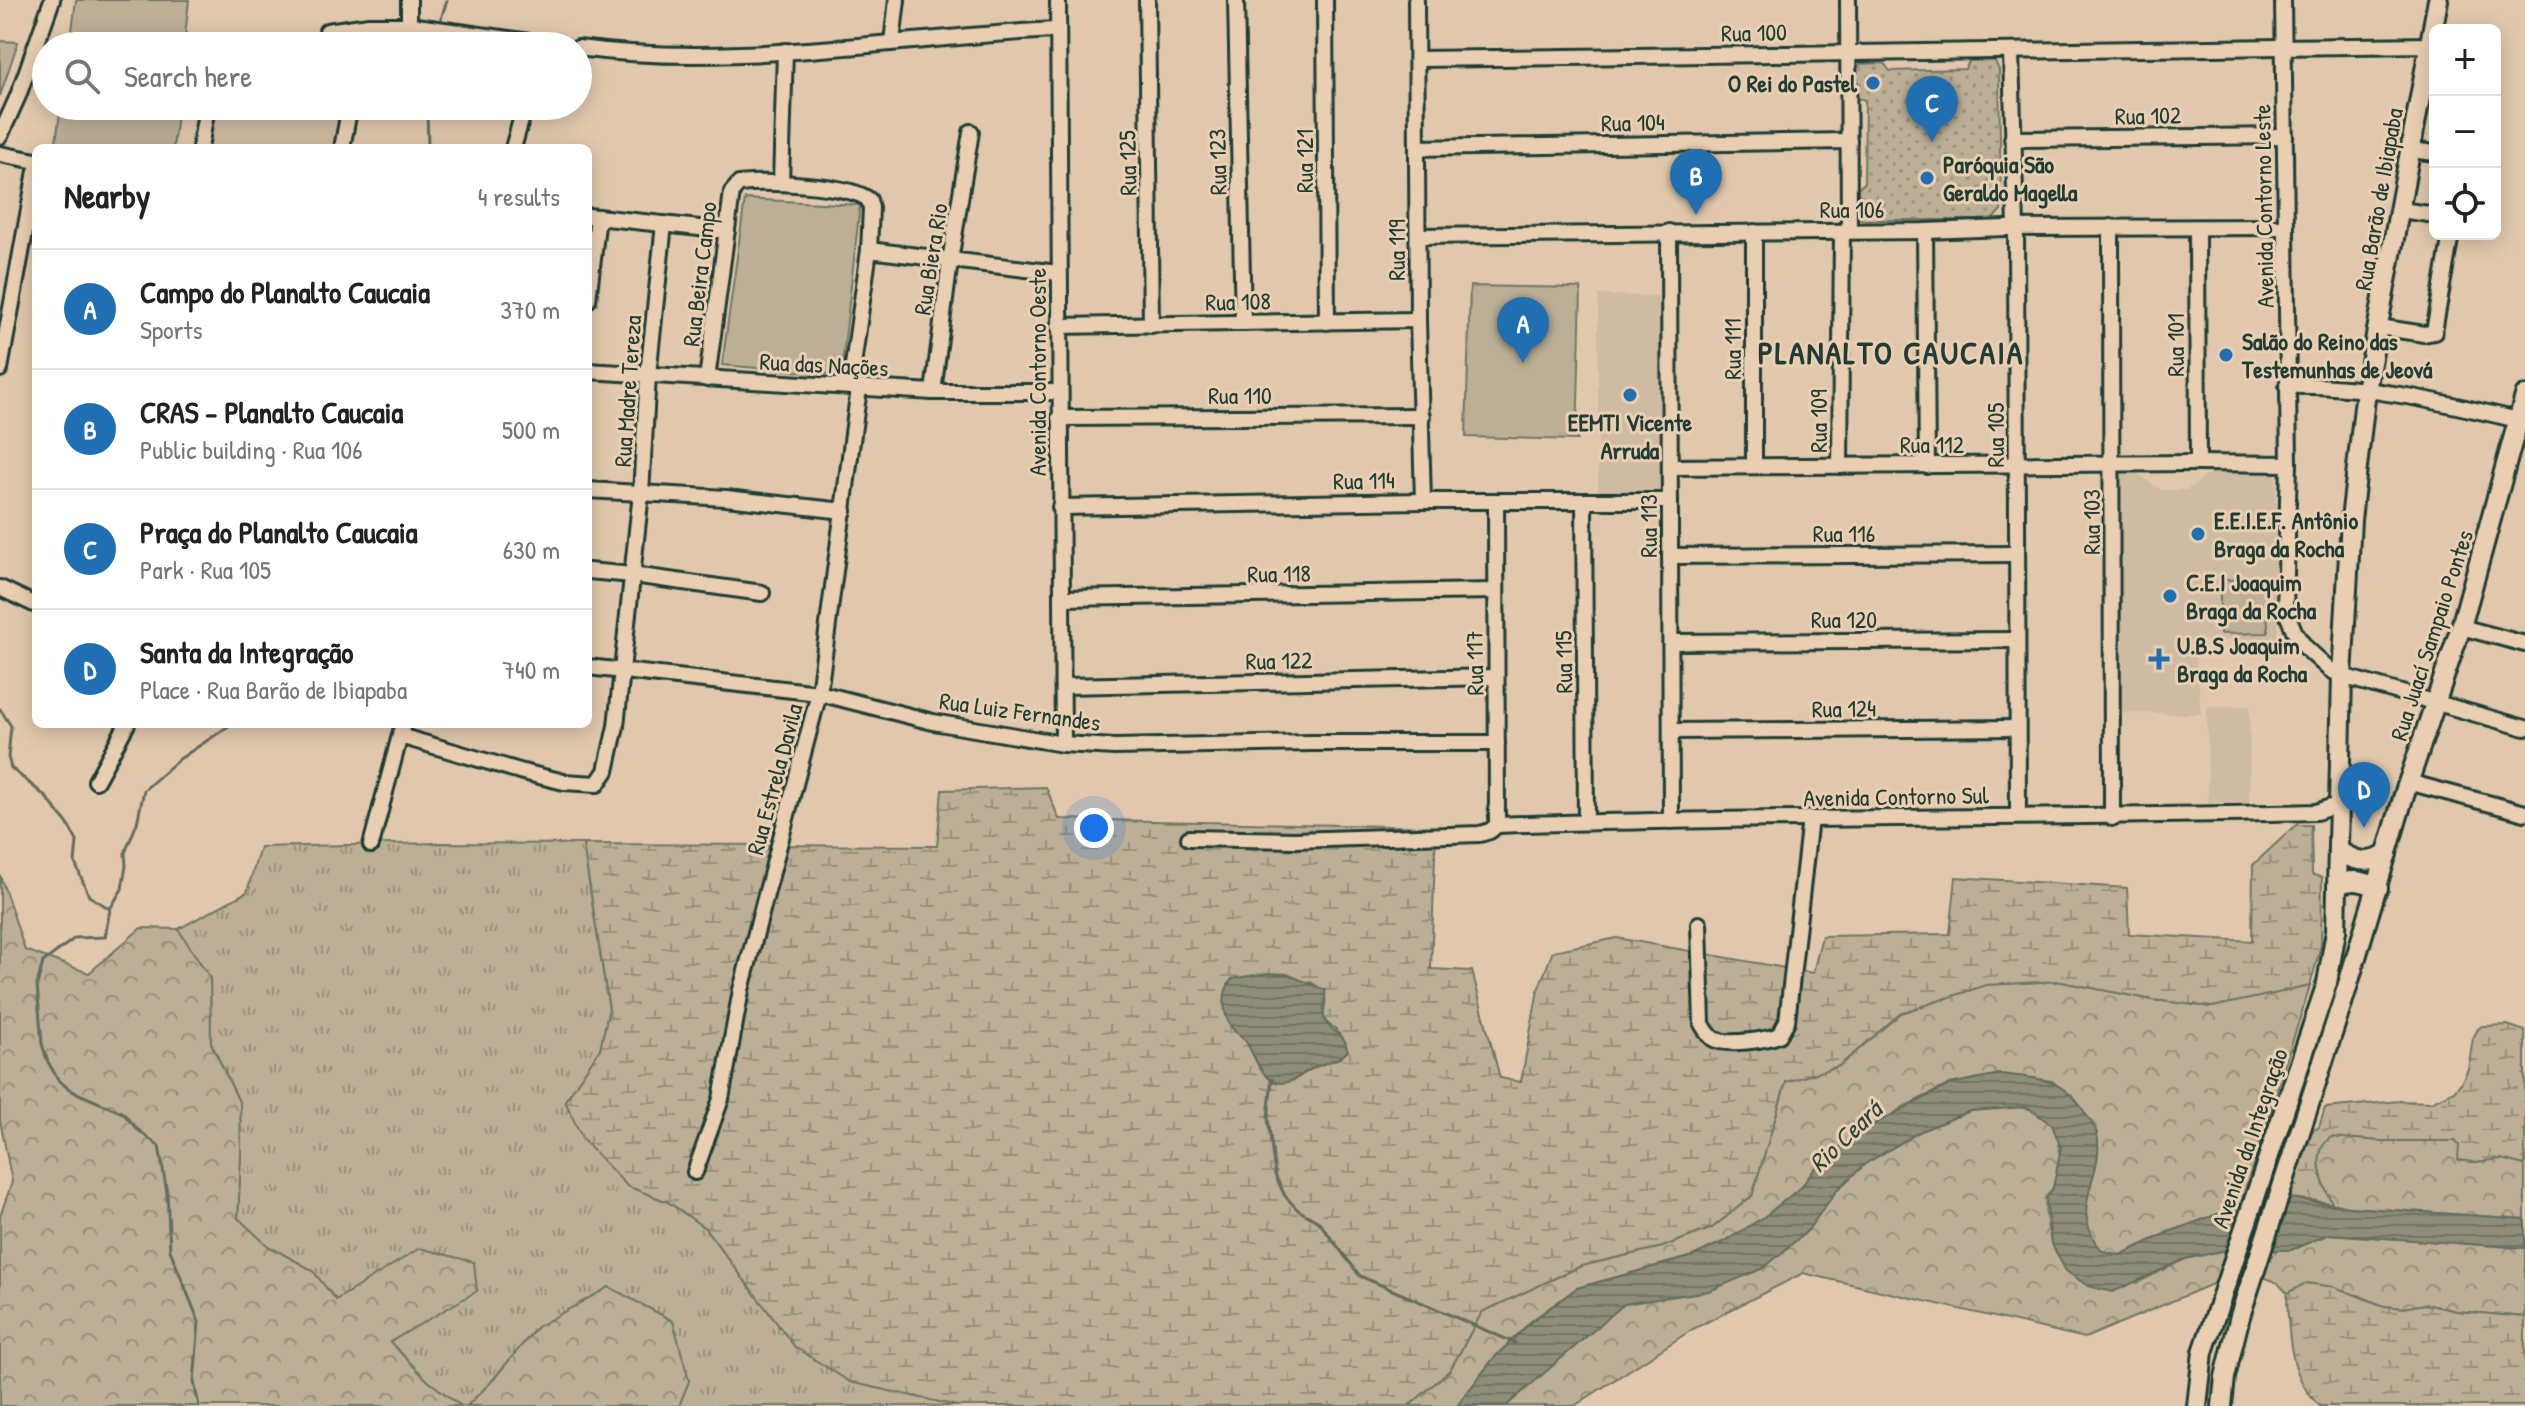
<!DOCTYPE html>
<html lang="en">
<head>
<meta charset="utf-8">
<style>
  body { margin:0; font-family:"Patrick Hand",sans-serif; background:#f2f2f2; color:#222 }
  .controls { position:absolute; right:24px; top:24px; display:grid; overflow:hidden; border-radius:12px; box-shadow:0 4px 20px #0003 }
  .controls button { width:72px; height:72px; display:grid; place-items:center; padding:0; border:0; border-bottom:2px solid #e0e0e0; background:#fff; color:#222; font:40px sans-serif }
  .you { position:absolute; left:1094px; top:828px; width:28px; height:28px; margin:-20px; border:6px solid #fff; border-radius:50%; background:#1a73e8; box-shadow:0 0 0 12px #1a73e833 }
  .badge { display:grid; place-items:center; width:52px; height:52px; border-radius:50%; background:#1f6fb2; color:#fff; font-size:26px; font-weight:700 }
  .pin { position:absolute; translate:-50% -66px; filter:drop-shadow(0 2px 4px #0008) }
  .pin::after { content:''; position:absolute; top:42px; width:28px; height:24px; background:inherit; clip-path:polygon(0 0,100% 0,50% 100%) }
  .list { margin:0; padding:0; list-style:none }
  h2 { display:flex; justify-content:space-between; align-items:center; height:104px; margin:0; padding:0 32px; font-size:34px }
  h2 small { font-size:26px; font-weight:400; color:#767676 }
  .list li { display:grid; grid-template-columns:52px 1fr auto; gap:24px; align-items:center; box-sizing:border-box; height:120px; padding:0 32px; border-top:2px solid #e0e0e0 }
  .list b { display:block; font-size:30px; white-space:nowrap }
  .list p { margin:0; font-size:26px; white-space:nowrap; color:#767676 }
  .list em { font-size:26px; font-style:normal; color:#767676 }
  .icon { flex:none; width:44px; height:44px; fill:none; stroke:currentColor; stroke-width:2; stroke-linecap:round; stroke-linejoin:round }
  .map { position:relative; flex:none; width:2525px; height:1406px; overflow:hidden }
  .search { position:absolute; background:#fff; box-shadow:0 4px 20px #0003; left:32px; top:32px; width:560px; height:88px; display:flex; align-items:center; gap:20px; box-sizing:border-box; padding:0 28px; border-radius:44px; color:#767676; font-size:30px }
  .panel { position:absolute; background:#fff; box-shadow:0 4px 20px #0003; left:32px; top:144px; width:560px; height:584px; border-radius:12px }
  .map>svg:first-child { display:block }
  .built { fill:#cfbba1 }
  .grass { fill:url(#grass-tufts); stroke:#6e7665; stroke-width:2 }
  .forest { fill:url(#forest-crowns); stroke:#6e7665; stroke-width:2 }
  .wetland { fill:url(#wetland-marsh); stroke:#6e7665; stroke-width:2; fill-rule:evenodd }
  .park { fill:url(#park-dots); stroke:#6e7665; stroke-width:2 }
  .garden { fill:#bdaf96; stroke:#6e7665; stroke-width:2 }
  .water { fill:url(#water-rules); stroke:#626d5e; stroke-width:2 }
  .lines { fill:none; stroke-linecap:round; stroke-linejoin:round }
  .stream { stroke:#626d5e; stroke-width:3 }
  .minor-casing { stroke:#1f3d34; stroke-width:20 }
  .major-casing { stroke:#1f3d34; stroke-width:24 }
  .minor { stroke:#e9ceb1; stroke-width:14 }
  .major { stroke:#e9ceb1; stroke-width:18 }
  .poi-dot { fill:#1f6fb2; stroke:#e9ceb1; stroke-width:3 }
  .labels { text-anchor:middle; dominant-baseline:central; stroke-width:6; stroke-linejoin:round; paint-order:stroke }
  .street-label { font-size:24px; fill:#1f3d34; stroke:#e9ceb1 }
  .poi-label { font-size:24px; font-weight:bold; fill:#1f3d34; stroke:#e9ceb1; text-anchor:start }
  .water-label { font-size:26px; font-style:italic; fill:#2a453b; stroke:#e9ceb1 }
  .district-label { font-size:32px; font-weight:bold; letter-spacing:2px; fill:#1f3d34; stroke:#e9ceb1 }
</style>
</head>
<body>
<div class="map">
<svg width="2525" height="1406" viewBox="0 0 2525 1406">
  <defs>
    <pattern id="grass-tufts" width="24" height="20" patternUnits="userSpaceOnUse" patternTransform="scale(2)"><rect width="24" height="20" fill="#bdaf96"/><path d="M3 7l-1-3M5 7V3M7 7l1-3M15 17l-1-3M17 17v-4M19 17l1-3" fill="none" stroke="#99907b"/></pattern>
    <pattern id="forest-crowns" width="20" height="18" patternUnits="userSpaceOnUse" patternTransform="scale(2)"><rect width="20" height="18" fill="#bdaf96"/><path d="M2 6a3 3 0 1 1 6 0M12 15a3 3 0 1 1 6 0" fill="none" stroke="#99907b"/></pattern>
    <pattern id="wetland-marsh" width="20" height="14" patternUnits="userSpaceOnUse" patternTransform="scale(2)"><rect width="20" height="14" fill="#bdaf96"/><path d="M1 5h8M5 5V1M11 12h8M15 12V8" fill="none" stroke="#99907b"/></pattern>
    <pattern id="park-dots" width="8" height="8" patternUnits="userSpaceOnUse" patternTransform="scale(2)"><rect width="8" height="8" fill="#bdaf96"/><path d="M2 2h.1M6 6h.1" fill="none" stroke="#99907b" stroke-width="1.8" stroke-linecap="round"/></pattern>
    <pattern id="water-rules" width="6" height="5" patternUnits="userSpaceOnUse" patternTransform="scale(2)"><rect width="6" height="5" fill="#8e8d7a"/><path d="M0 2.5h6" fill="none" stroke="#737465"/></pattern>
  </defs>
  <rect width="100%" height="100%" fill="#e1c8ac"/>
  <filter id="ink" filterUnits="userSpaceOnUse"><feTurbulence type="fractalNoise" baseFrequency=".0125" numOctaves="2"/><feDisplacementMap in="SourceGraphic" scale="16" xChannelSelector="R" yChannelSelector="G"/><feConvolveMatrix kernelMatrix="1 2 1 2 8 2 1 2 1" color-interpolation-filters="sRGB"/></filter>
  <g filter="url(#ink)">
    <!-- built -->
    <g class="built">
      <path d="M209,106h133l-9,42h-132z"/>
      <path d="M1598,295l65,1 -3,197 -62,1z"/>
      <path d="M2214,470h59l3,2 2,167 -83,2 6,73 -79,-1 -3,-239 3,-2 12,-1 27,19h26z"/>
      <path d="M2207,706h43l-1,97 -41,-1z"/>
    </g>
    <!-- grass -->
    <path class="grass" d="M439,843l144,1 26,165 -9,40 -35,52 62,85 41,16 37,26 90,119 162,59h-278l10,-26 -152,-53 -45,54 -25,25h-6l-33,-25 -38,-39 33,-20 -3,-73 -84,51 -24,-30 -44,-24 -30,-27 3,-66 -1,-49 -29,-61 -1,-65 -32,-49 69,-37 13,-45z"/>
    <!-- forest -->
    <g class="forest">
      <path d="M0,875l25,75 64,23 52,-45 37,1 32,49 1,65 29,61 1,49 -3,65 30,28 44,24 24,30 84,-52 54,14 3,29 -87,51 38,39 33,25h-461v-190l12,-34 -12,-62z"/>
      <path d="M2057,981l96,19 59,7 98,-21 -70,220 -71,26 -49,23 -18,-4c-4,-4 -10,-10 -13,-15 -11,-22 8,-76 8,-103l-32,-42 -13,-10 -52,-7 -50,10 -47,23 -86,59 -16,21 -37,30 -37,23 -34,16 -116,32 -46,33 -38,38 -36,47h-48l41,-36 32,-58 99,-46 81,-19 50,-19 40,-32 34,-114 53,-16 62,-53 85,-28z"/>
      <path d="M2012,1107c48,0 54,38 43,76 -2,6 -7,11 -9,17 -3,12 3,31 5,43l86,40 48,-24 41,-9 -11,33 -130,55 -282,-65 -110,56 -119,77h-68l118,-102 36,-7 147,-66 30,-41 28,-26 56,-33 49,-20z"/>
      <path d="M2331,1137l52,4h72l4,4v15l15,2 27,-3 24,6v54l-177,-12 -16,-4c-10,-19 -22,-51 -1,-66z"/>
      <path d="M2329,1234l196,14v69l-69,-6 -31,-7 -20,4 -22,-2 -25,-11 -61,-7 -10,5 -9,-10 -17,-7 10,-27 20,1z"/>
      <path d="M609,1287l64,34 16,60 -10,25h-212l25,-25 45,-54z"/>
    </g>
    <!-- wetland -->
    <g class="wetland">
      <path d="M1046,787l13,32 377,8 -5,142 41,2 28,107 21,4 17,-92 15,-39 64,-13 196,35 9,-37 128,-2 6,-57 171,11 2,46 123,7 1,-76 43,-40h15l1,50 10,2 -1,68 -11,41 -98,21 -59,-7 -96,-19 -71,4 -85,28 -62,53 -53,16 -34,114 -40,32 -50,19 -81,19 -99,46 -32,58 -41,36h-452l-107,-24 -55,-35 -90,-119 -37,-26 -41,-16 -44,-46 -18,-39 35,-52 9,-40 -26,-165 354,2 5,-56zM1311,982c33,20 -5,32 25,47l4,29 -25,9 -23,14 -15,1 -17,-13 -14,-28 -16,-16z"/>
      <path d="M2507,1025l18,6v134l-24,-6 -27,3 -16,-2 1,-15 -4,-4h-72l-52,-4c-21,15 -9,47 1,66l-42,-5 18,-64 11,-7 6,-19 75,-7 31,1 23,-11 7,-8 7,-14 5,-31 5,-9 4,-3z"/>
      <path d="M2306,1283l29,4 49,19 20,2 21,-4 31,7 69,6v89h-205c-31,-27 -32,-75 -33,-113z"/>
    </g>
    <!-- park -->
    <path class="park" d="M1970,60l25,1 4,9 2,140 -9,10h-130l-9,-9v-21l11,-6 1,-84 -12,-3v-24l7,-9 24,-1 6,8 75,-2z"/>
    <!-- garden -->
    <g class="garden">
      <path d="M76,0h113l-5,46h-114z"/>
      <path d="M0,41l18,1 -18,54z"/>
      <path d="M61,106h117l-5,42h-118z"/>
      <path d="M745,199l115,6 -19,170 -119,-10z"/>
      <path d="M1470,286l111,2 -4,152 -111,-3z"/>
      <path d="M2267,579l1,54 -48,1v-54z"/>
    </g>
    <!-- water -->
    <g class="water">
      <path d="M1267,973l20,1 38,16c2,10 -6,25 2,34 11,14 13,3 21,27 -10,10 -20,10 -33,16 -10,4 -21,16 -33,16 -20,0 -27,-27 -35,-40 -5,-7 -13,-11 -17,-18 -8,-14 -8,-34 2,-46z"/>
      <path d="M2000,1074c36,4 65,4 85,39 4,6 11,14 12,21 9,43 -32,72 5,117l19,4 48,-23 71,-26 50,-8 58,9 177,12v29l-196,-14 -38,16h-65l-41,9 -72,33 -25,-6 -22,-15 -15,-28 -5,-45 7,-10 8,-40 -9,-23 -25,-18 -57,4 -49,20 -56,33 -28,26 -30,41 -43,37 -55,23 -85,13 -118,102h-49l36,-47 39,-38 45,-33 116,-32 34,-16 37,-23 37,-30 16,-21 38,-32 96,-50z"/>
    </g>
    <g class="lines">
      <!-- stream -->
      <g class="stream">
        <path d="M440,22l7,-22"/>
        <path d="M437,46l1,-6"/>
        <path d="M427,106l1,42"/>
        <path d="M0,709l11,17 -3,31 3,11 34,28 22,27 10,18 -2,22 14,33 21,13"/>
        <path d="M1272,1079l-4,39 7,57 10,21 13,14 21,12 41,54 155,67"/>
        <path d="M199,1406l-5,-24 5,-60 -29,-72 -3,-57 -8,-47 -22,-17 -14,-16 -51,-22 -13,-10 -11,-19 -6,-18 -5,-59 6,-23 32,-24 30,-1 5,-28 12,-20 4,-23 -1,-13 12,-30 7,-33 34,-30 54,-36"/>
      </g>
      <!-- minor casing -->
      <g class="minor-casing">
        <g id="minor">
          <path d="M1058,0l5,744"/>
          <path d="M1147,0l4,325"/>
          <path d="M1236,0l7,323"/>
          <path d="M1325,0l2,322"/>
          <path d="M1416,0l2,320 5,181"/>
          <path d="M1848,0l1,231"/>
          <path d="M2283,0l6,464 -4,145 10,24 10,14 24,22 13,7 183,52"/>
          <path d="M409,25v-25"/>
          <path d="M327,31l42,-6h40l151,21"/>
          <path d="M892,42l5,-42"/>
          <path d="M367,46l4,-12 -2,-9"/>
          <path d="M578,48c159,21 320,-11 479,-18"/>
          <path d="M2011,53l5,175 2,588"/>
          <path d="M1418,59l1012,-14"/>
          <path d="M0,136l18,-40 34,-96"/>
          <path d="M2012,139l273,-3"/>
          <path d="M200,148l7,-42"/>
          <path d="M342,148l8,-42"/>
          <path d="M513,148l12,-42"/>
          <path d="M1417,148l432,-7"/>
          <path d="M2411,150l24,3"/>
          <path d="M0,154l36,7"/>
          <path d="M781,183l4,-132"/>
          <path d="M2401,210l34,5"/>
          <path d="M588,216l139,15"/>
          <path d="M2111,227l1,591"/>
          <path d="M2197,228l1,235"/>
          <path d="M1925,231l2,235"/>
          <path d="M1669,232l2,589"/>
          <path d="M1754,232v234"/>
          <path d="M1418,236l507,-5 81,-3 280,-1"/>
          <path d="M869,250l189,23"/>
          <path d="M588,300l10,-83"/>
          <path d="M1058,326l360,-6"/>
          <path d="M2379,327l45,7 10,-2 17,-98"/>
          <path d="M0,369l36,-198"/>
          <path d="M588,371l345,21h125"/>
          <path d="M707,379l25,-187 7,-8c25,-3 112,0 130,16l2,8 -2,42 -19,137"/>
          <path d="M2287,386c79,-2 155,16 231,34"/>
          <path d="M933,392l17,-131 21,-129"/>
          <path d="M1059,418l363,-2"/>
          <path d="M1840,466l2,-234"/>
          <path d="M1671,467l527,-4 91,1"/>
          <path d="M588,490l138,8 118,13"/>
          <path d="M1496,501l1,324"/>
          <path d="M1584,501l2,321"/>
          <path d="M1060,507l363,-6h247"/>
          <path d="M1670,556l347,-2"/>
          <path d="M588,571l45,4 129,18"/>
          <path d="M0,588l36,17"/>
          <path d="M1063,598l432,-7"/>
          <path d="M2461,627l64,17"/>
          <path d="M1671,642l346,-2"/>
          <path d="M588,667l231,26 114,29 130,22 52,3 196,-4h186"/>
          <path d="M1063,686l433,-9"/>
          <path d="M1672,731l344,-3"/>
          <path d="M400,736l123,36 41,10 33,2 9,-13 10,-45 25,-233 7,-118 16,-151"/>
          <path d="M96,781l31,-57"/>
          <path d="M2408,782l117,31"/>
          <path d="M1497,825c273,-9 546,-6 819,-13l24,-8"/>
          <path d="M1189,838l105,2 186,-6 10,-3 7,-6"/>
          <path d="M371,845l32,-121"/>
          <path d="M1699,924l3,100c3,5 7,12 12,15 13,7 52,1 65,-4l8,-14 23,-203"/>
          <path d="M695,1172l26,-73 20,-109 78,-297 40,-305"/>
        </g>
      </g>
      <!-- major casing -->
      <g class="major-casing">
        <g id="major">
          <path d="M2339,851c16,11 31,14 48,3"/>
          <path d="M2338,885c14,-7 26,-4 40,3"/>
          <path d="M2197,1406l6,-54 124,-369 9,-52 6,-255 9,-156 15,-130 72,-390"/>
          <path d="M2222,1406l3,-29 15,-61 106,-325 58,-196 57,-168 64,-231"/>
        </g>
      </g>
      <!-- minor -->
      <use href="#minor" class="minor"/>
      <!-- major -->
      <use href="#major" class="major"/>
    </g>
  </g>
  <!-- markers -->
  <g class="poi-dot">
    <circle cx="1873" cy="83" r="8"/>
    <circle cx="1927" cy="178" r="8"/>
    <circle cx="2226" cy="355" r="8"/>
    <circle cx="1630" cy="395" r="8"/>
    <circle cx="2198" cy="534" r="8"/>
    <circle cx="2170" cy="596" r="8"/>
    <path d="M2155 647h8v8h8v8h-8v8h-8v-8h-8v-8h8z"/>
  </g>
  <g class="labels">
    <!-- street labels -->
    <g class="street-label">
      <text transform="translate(1754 32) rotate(-1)">Rua 100</text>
      <text transform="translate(2148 115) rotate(-1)">Rua 102</text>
      <text transform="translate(1633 122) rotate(-1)">Rua 104</text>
      <text transform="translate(1304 161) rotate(-90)">Rua 121</text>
      <text transform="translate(1217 162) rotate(-91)">Rua 123</text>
      <text transform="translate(1127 163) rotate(-91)">Rua 125</text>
      <text transform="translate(2378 199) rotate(-80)">Rua Barão de Ibiapaba</text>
      <text transform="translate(2263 206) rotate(-91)">Avenida Contorno Leste</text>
      <text x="1852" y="209">Rua 106</text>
      <text transform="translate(1396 250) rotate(-90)">Rua 119</text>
      <text transform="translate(930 259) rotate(-81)">Rua Biera Rio</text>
      <text transform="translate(699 274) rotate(-83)">Rua Beira Campo</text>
      <text transform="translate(1238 301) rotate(-1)">Rua 108</text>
      <text transform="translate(2175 345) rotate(-90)">Rua 101</text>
      <text transform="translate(1732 349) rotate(-90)">Rua 111</text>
      <text transform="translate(824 364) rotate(3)">Rua das Nações</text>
      <text transform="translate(1037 372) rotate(-90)">Avenida Contorno Oeste</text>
      <text transform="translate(627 391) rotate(-86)">Rua Madre Tereza</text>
      <text x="1240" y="395">Rua 110</text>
      <text transform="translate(1818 421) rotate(-90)">Rua 109</text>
      <text transform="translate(1995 435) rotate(-90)">Rua 105</text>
      <text x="1932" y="444">Rua 112</text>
      <text transform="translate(1364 480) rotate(-1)">Rua 114</text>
      <text transform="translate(2091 522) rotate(-90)">Rua 103</text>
      <text transform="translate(1648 526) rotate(-90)">Rua 113</text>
      <text x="1844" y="533">Rua 116</text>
      <text transform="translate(1279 573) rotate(-1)">Rua 118</text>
      <text x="1844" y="619">Rua 120</text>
      <text transform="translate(2431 635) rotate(-72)">Rua Juací Sampaio Pontes</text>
      <text transform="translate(1279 660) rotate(-1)">Rua 122</text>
      <text transform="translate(1563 662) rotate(-91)">Rua 115</text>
      <text transform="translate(1474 663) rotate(-91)">Rua 117</text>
      <text transform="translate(1844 708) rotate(-1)">Rua 124</text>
      <text transform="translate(1020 711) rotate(8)">Rua Luiz Fernandes</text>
      <text transform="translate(774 779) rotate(-75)">Rua Estrela Davila</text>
      <text transform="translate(1896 796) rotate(-1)">Avenida Contorno Sul</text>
      <text transform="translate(2249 1138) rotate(-71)">Avenida da Integração</text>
    </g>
    <!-- poi labels -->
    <g class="poi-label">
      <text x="1857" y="83" text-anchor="end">O Rei do Pastel</text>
      <text x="1943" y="164">Paróquia São<tspan x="1943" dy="28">Geraldo Magella</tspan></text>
      <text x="2242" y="341">Salão do Reino das<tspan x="2242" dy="28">Testemunhas de Jeová</tspan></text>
      <text x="1630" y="422" text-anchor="middle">EEMTI Vicente<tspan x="1630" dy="28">Arruda</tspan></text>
      <text x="2214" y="520">E.E.I.E.F. Antônio<tspan x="2214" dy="28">Braga da Rocha</tspan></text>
      <text x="2186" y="582">C.E.I Joaquim<tspan x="2186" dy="28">Braga da Rocha</tspan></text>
      <text x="2177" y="645">U.B.S Joaquim<tspan x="2177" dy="28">Braga da Rocha</tspan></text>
    </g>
    <!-- water labels -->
    <g class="water-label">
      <text transform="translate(1845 1136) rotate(-44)">Rio Ceará</text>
    </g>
    <!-- district labels -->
    <g class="district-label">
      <text x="1891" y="352">PLANALTO CAUCAIA</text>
    </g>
  </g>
</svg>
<div class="controls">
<button>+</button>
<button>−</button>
<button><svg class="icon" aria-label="locate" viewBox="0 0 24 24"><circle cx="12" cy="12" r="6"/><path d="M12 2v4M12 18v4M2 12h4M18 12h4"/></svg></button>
</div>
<div class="you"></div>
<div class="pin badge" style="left:1523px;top:363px">A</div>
<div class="pin badge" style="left:1696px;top:215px">B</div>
<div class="pin badge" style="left:1932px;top:142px">C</div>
<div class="pin badge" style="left:2364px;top:828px">D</div>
<div class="search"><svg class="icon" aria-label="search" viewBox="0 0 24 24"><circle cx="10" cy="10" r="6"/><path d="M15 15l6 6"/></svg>Search here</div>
<section class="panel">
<h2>Nearby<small>4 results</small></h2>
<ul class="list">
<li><span class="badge">A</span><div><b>Campo do Planalto Caucaia</b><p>Sports</p></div><em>370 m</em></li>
<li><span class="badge">B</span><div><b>CRAS - Planalto Caucaia</b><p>Public building · Rua 106</p></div><em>500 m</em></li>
<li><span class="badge">C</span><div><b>Praça do Planalto Caucaia</b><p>Park · Rua 105</p></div><em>630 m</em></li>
<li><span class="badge">D</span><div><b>Santa da Integração</b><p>Place · Rua Barão de Ibiapaba</p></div><em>740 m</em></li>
</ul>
</section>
</div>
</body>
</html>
